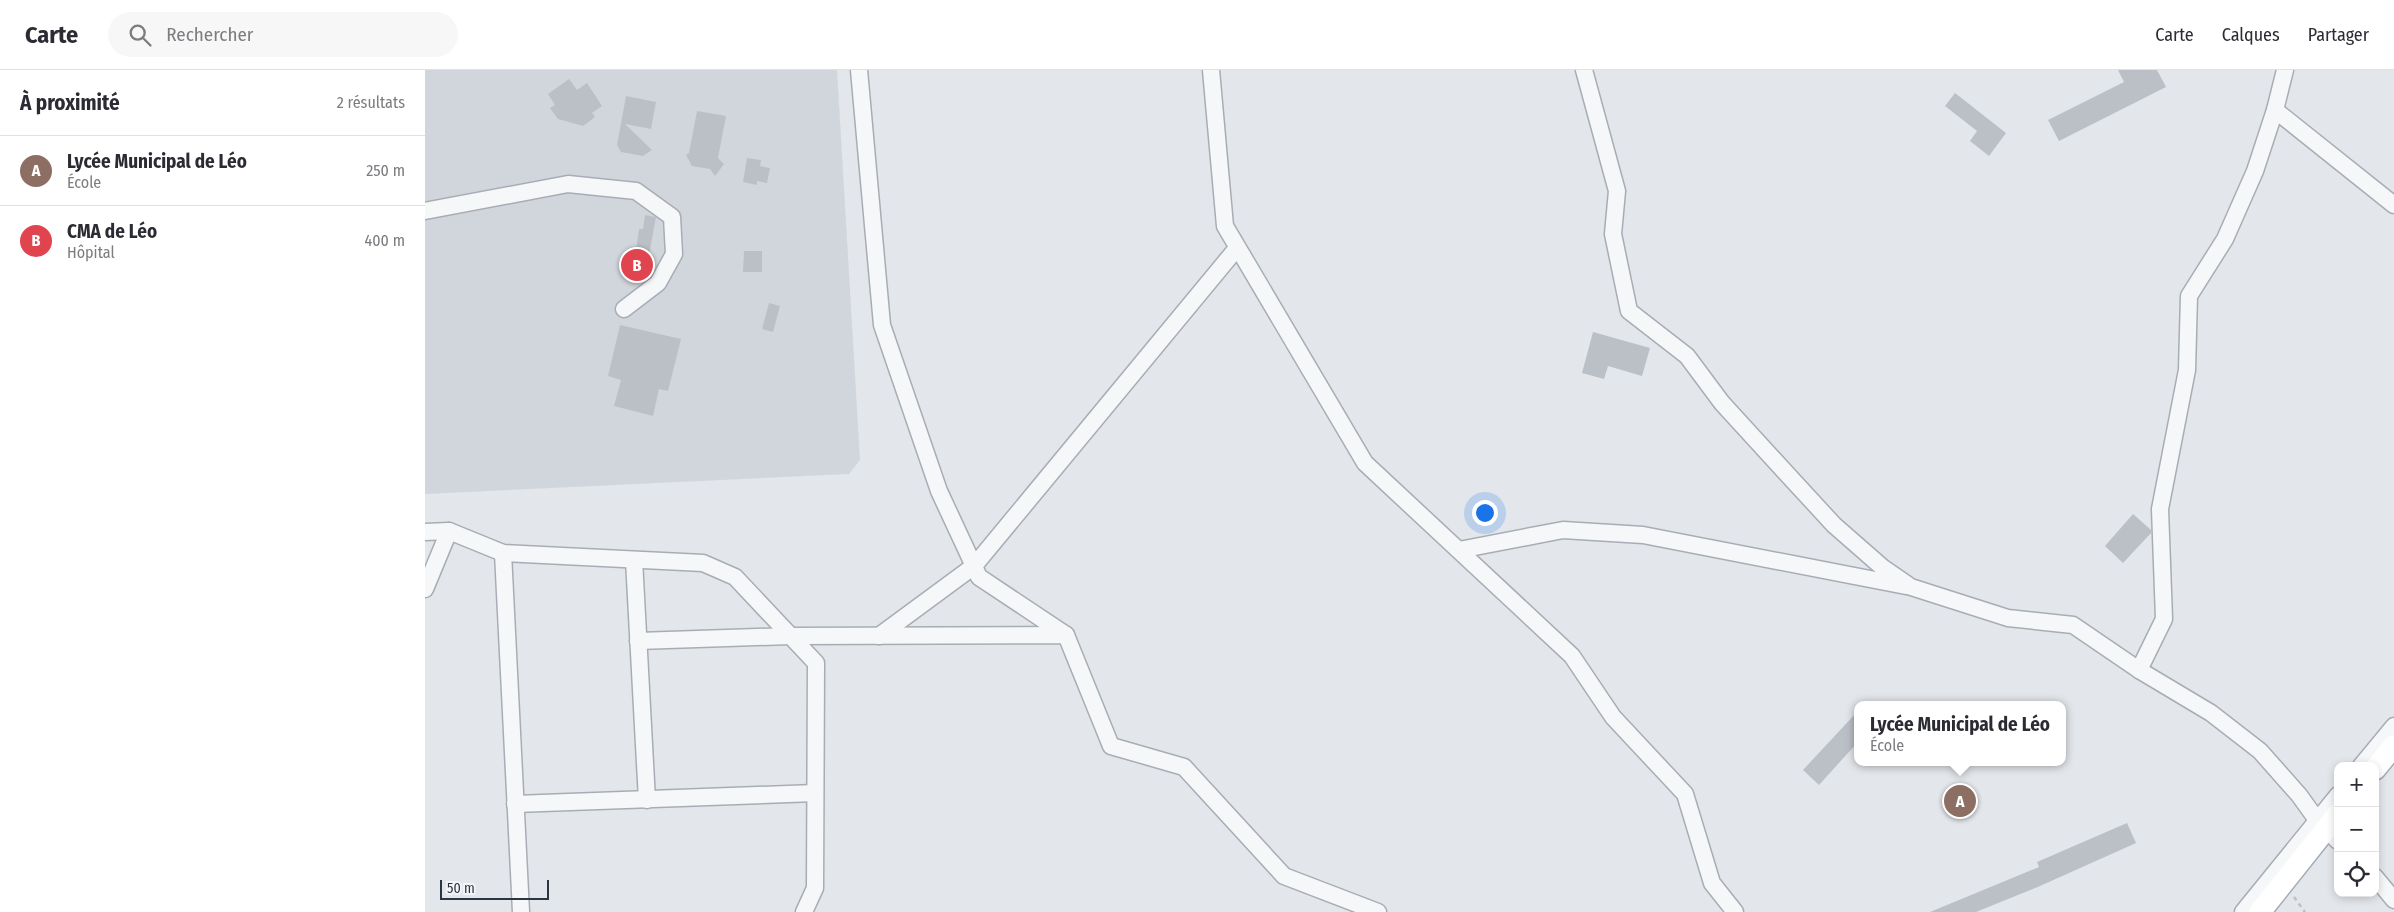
<!DOCTYPE html>
<html lang="fr">
<head>
<meta charset="utf-8">
<style>
  body { margin:0; font-family:"Fira Sans Condensed",sans-serif; background:#f7f7f7; color:#2b2b33 }
  .controls { position:absolute; right:15px; bottom:15px; display:grid; overflow:hidden; border-radius:10px; box-shadow:0 2px 8px #0003 }
  .controls button { width:45px; height:45px; display:grid; place-items:center; padding:0; border:0; border-bottom:1px solid #e1e1e2; background:#fff; color:#2b2b33; font:25px sans-serif }
  .scale { position:absolute; left:15px; bottom:12px; width:109px; box-sizing:border-box; padding-left:5px; border:2px solid #2c3542; border-top:0; font-size:14px; line-height:18px; white-space:nowrap; color:#2c3542; -webkit-text-stroke:4px #f3f5f8; paint-order:stroke }
  .you { position:absolute; left:1059px; top:442px; width:18px; height:18px; margin:-12px; border:4px solid #fff; border-radius:50%; background:#1a73e8; box-shadow:0 0 0 8px #1a73e833 }
  .badge { display:grid; place-items:center; width:32px; height:32px; border-radius:50%; background:#c85066; color:#fff; font-size:16px; font-weight:700 }
  .pin { position:absolute; translate:-50% -50%; border:2px solid #fff; box-shadow:0 1px 5px #0006 }
  .popup { position:absolute; left:1429px; top:631px; width:212px; height:65px; box-sizing:border-box; display:grid; place-content:center; border-radius:10px; background:#fff; filter:drop-shadow(0 1px 4px #0005); font-size:16px; white-space:nowrap; color:#7c7c81 }
  .popup b { font-size:19px; color:#2b2b33 }
  .popup::after { content:''; position:absolute; left:50%; top:100%; margin-left:-10px; border:10px solid transparent; border-top-color:#fff }
  .list { margin:0; padding:0; list-style:none }
  h2 { display:flex; justify-content:space-between; align-items:center; height:65px; margin:0; padding:0 20px; font-size:21px }
  h2 small { font-size:16px; font-weight:400; color:#7c7c81 }
  .list li { display:grid; grid-template-columns:32px 1fr auto; gap:15px; align-items:center; box-sizing:border-box; height:70px; padding:0 20px; border-top:1px solid #e1e1e2 }
  .list b { display:block; font-size:19px; white-space:nowrap }
  .list p { margin:0; font-size:16px; white-space:nowrap; color:#7c7c81 }
  .list em { font-size:16px; font-style:normal; color:#7c7c81 }
  .icon { flex:none; width:28px; height:28px; fill:none; stroke:currentColor; stroke-width:2; stroke-linecap:round; stroke-linejoin:round }
  .map { position:relative; flex:none; width:1969px; height:842px; overflow:hidden }
  header { display:flex; align-items:center; gap:30px; box-sizing:border-box; height:70px; padding:0 25px; background:#fff; border-bottom:1px solid #e1e1e2 }
  header strong { font-size:24px }
  nav { display:flex; gap:28px; margin-inline-start:auto; font-size:18px }
  .search { width:350px; height:45px; background:#f7f7f7; display:flex; align-items:center; gap:12px; box-sizing:border-box; padding:0 18px; border-radius:28px; color:#7c7c81; font-size:19px }
  main { display:flex }
  aside { flex:1; background:#fff }
  .map>svg:first-child { display:block }
  .built { fill:#d1d6dc }
  .building { fill:#bbc0c7 }
  .lines { fill:none; stroke-linecap:round; stroke-linejoin:round }
  .minor-casing { stroke:#a8adb5; stroke-width:19 }
  .major-casing { stroke:#a3abb6; stroke-width:24 }
  .path { stroke:#bdc1c6; stroke-width:2.5; stroke-dasharray:4 4; stroke-linecap:butt }
  .minor { stroke:#f6f7f9; stroke-width:16 }
  .major { stroke:#fff; stroke-width:21 }
</style>
</head>
<body>
<header>
<strong>Carte</strong>
<div class="search"><svg class="icon" aria-label="search" viewBox="0 0 24 24"><circle cx="10" cy="10" r="6"/><path d="M15 15l6 6"/></svg>Rechercher</div>
<nav><a>Carte</a><a>Calques</a><a>Partager</a></nav>
</header>
<main>
<aside>
<h2>À proximité<small>2 résultats</small></h2>
<ul class="list">
<li><span class="badge" style="background:#8d6e63">A</span><div><b>Lycée Municipal de Léo</b><p>École</p></div><em>250 m</em></li>
<li><span class="badge" style="background:#e0444e">B</span><div><b>CMA de Léo</b><p>Hôpital</p></div><em>400 m</em></li>
</ul>
</aside>
<div class="map">
<svg width="1969" height="842" viewBox="0 0 1969 842">
  <rect width="100%" height="100%" fill="#e3e6eb"/>
  <!-- built -->
  <path class="built" d="M0,0h412l23,390 -11,14 -424,20z"/>
  <!-- building -->
  <g class="building">
    <path d="M1693,0h39l9,17 -107,54 -11,-21 76,-38z"/>
    <path d="M144,9l8,11 10,-7 15,23 -10,7 3,4 -12,9 -25,-7 -8,-11 5,-3 -7,-11z"/>
    <path d="M1530,23l51,40 -17,23 -19,-15 7,-10 -32,-25z"/>
    <path d="M201,26l30,6 -5,27 -26,-5 27,26 -9,6 -22,-4 -4,-7z"/>
    <path d="M272,41l29,5 -8,42 6,6 -9,12 -5,-7 -18,-3 -6,-11 3,-2z"/>
    <path d="M322,88l14,2 -1,6 10,2 -3,15 -10,-2v4l-14,-3z"/>
    <path d="M220,145l11,2 -7,38 -13,-4 3,-22h4z"/>
    <path d="M319,181h18v21h-19z"/>
    <path d="M344,233l11,3 -7,26 -11,-3z"/>
    <path d="M195,255l61,14 -13,52 -9,-2 -6,27 -39,-10 7,-26 -13,-4z"/>
    <path d="M1168,262l57,16 -8,28 -34,-10 -4,13 -22,-6z"/>
    <path d="M1708,444l18,16v3l-28,30 -18,-17z"/>
    <path d="M1432,642v31l-38,42 -16,-15z"/>
    <path d="M1702,753l9,20 -96,43 -64,26h-46l109,-45 -2,-5z"/>
  </g>
  <g class="lines">
    <!-- minor casing -->
    <g class="minor-casing">
      <g id="minor">
        <path d="M434,0l23,255 57,166 40,86 87,58"/>
        <path d="M786,0l14,156 140,237 207,193 41,61 72,77 27,89 23,29"/>
        <path d="M1159,0l33,121 -4,43 16,77 58,45 35,47 65,71 47,51 48,42 29,20 97,31 65,7 66,45 72,43 49,38 39,44 18,25 21,21"/>
        <path d="M1850,40l119,95"/>
        <path d="M0,141l143,-27 68,7 36,26 2,37 -16,29 -34,26"/>
        <path d="M0,462l24,-1 54,22 200,10 32,14 81,86 -1,225 -11,24"/>
        <path d="M1034,480l104,-20 80,5 263,51"/>
        <path d="M78,483l18,359"/>
        <path d="M209,490l13,240"/>
        <path d="M0,519l24,-58"/>
        <path d="M454,566l95,-70 263,-318"/>
        <path d="M213,571l152,-5 276,-1 45,111 73,21 100,109 94,36"/>
        <path d="M1714,600l25,-51 -4,-110 27,-139 2,-74 36,-57 30,-68 20,-61 10,-40"/>
        <path d="M1936,696l33,-40"/>
        <path d="M90,734l300,-11"/>
        <path d="M1950,807l19,23"/>
        <path d="M1818,842l95,-117"/>
      </g>
    </g>
    <!-- major casing -->
    <g class="major-casing">
      <g id="major">
        <path d="M1950,699l19,-23"/>
        <path d="M1835,842l78,-98"/>
      </g>
    </g>
    <!-- path -->
    <path class="path" d="M1869,827l11,15"/>
    <!-- minor -->
    <use href="#minor" class="minor"/>
    <!-- major -->
    <use href="#major" class="major"/>
  </g>
</svg>
<div class="controls">
<button>+</button>
<button>−</button>
<button><svg class="icon" aria-label="locate" viewBox="0 0 24 24"><circle cx="12" cy="12" r="6"/><path d="M12 2v4M12 18v4M2 12h4M18 12h4"/></svg></button>
</div>
<div class="scale">50 m</div>
<div class="you"></div>
<div class="pin badge" style="left:1535px;top:731px;background:#8d6e63">A</div>
<div class="popup"><b>Lycée Municipal de Léo</b>École</div>
<div class="pin badge" style="left:212px;top:195px;background:#e0444e">B</div>
</div>
</main>
</body>
</html>
